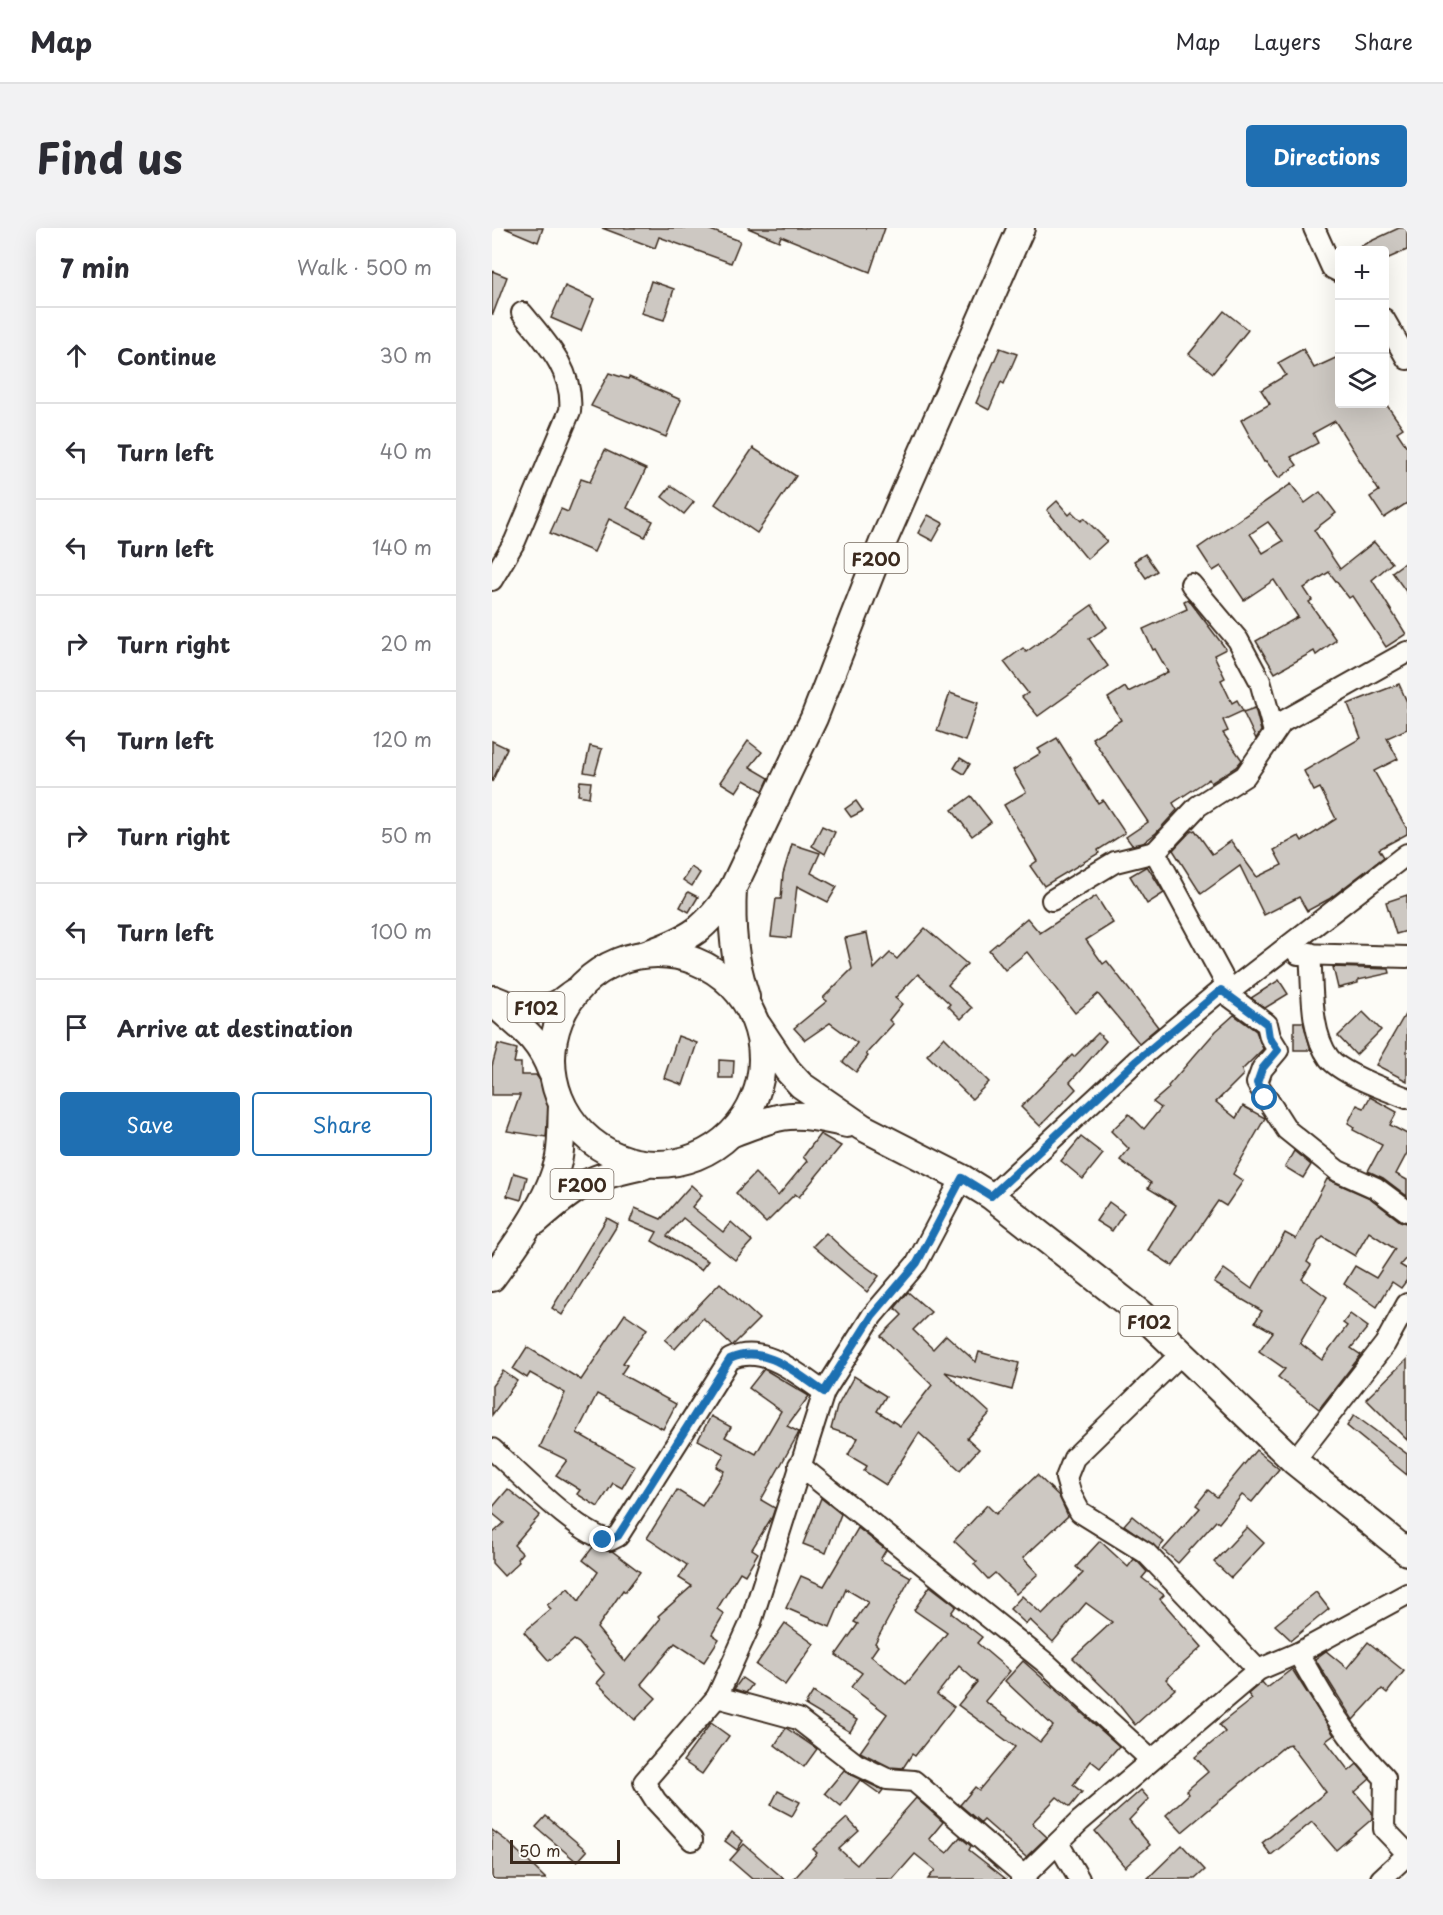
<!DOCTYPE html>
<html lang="en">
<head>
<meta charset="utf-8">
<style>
  body { margin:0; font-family:"Playpen Sans",sans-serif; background:#f2f2f3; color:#2b2b33 }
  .controls { position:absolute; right:18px; top:18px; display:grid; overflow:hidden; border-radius:6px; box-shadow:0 6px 24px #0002 }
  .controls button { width:54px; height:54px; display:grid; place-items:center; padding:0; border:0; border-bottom:2px solid #e1e1e2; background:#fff; color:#2b2b33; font:30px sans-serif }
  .scale { position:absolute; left:18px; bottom:15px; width:110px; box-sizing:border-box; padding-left:6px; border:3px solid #3b2a1e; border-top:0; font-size:16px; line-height:21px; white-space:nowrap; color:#3b2a1e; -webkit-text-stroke:4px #fdfcf7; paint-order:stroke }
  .stop { position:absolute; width:18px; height:18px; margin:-14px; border:4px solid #1f6fb2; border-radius:50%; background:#fff }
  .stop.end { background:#1f6fb2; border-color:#fff; box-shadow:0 2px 6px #0008 }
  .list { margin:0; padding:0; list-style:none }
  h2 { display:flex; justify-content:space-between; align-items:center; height:78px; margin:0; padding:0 24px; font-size:26px }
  h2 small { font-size:20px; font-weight:400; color:#7c7c81 }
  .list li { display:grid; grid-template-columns:39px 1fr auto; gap:18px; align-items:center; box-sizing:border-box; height:96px; padding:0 24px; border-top:2px solid #e1e1e2 }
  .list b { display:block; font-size:22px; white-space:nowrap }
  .list em { font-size:20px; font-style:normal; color:#7c7c81 }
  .actions { display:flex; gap:12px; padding:18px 24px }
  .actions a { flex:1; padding:14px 0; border:2px solid #1f6fb2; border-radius:6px; text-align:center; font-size:21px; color:#1f6fb2 }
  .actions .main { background:#1f6fb2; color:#fff }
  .icon { flex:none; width:33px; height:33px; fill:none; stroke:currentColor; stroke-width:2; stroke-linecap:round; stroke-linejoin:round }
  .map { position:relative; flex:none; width:915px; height:1651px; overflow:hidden; border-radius:6px }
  header { display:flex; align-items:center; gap:36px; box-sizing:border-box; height:84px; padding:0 30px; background:#fff; border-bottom:2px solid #e1e1e2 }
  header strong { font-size:28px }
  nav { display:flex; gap:33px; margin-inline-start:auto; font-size:21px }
  .intro { display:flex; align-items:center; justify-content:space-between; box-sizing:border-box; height:144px; padding:0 36px }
  h1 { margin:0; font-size:42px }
  .button { padding:15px 27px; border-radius:6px; background:#1f6fb2; color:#fff; font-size:21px; font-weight:700 }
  main { display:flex; gap:36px; padding:0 36px }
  aside { flex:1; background:#fff; border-radius:6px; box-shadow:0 6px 24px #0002 }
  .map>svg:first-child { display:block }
  .building { fill:#cdc8c2; stroke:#3b2a1e; stroke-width:1.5; fill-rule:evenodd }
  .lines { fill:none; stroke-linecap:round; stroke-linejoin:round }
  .minor-casing { stroke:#3b2a1e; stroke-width:24 }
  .major-casing { stroke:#3b2a1e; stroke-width:30 }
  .minor { stroke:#fdfcf7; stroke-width:20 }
  .major { stroke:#fdfcf7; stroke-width:26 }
  .route { stroke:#1f6fb2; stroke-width:8 }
  .labels { text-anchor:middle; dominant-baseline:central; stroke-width:4.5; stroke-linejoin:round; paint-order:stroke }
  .shield { fill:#fdfcf7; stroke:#75695f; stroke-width:1.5 }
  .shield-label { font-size:18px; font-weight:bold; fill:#3b2a1e }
</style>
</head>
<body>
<header>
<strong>Map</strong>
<nav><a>Map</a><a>Layers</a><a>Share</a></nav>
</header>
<div class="intro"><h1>Find us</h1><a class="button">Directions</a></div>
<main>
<aside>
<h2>7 min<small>Walk · 500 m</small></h2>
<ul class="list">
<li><svg class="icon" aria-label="ahead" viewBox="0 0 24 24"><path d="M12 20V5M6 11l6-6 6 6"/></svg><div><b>Continue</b></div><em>30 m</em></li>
<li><svg class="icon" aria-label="left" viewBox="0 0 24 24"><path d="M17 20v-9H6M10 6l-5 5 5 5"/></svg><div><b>Turn left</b></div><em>40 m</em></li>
<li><svg class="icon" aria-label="left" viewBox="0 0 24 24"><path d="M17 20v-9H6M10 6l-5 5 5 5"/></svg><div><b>Turn left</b></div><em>140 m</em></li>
<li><svg class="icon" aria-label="right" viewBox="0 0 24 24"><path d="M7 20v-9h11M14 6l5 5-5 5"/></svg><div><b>Turn right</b></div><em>20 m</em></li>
<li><svg class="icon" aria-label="left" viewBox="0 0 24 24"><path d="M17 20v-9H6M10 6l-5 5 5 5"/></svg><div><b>Turn left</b></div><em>120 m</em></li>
<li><svg class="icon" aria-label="right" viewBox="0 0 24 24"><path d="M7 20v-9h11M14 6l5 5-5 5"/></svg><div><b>Turn right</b></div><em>50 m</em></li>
<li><svg class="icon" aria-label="left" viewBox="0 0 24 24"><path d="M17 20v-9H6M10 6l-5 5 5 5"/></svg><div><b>Turn left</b></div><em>100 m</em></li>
<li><svg class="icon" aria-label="arrive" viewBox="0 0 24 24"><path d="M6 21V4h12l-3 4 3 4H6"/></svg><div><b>Arrive at destination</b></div></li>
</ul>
<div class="actions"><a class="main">Save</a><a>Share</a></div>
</aside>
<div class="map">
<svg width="915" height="1651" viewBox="0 0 915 1651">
  <rect width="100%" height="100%" fill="#fdfcf7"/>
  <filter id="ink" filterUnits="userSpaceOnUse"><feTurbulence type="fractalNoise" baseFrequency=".0167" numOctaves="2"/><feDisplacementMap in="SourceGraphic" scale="12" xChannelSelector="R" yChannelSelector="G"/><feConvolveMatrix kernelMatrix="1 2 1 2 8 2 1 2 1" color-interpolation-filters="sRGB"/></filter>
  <g filter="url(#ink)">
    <!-- building -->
    <g class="building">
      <path d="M13,0h38l-5,14z"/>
      <path d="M110,0h103l35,13 -9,22 -72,-26 -4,11z"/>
      <path d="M256,0h137l-15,44 -89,-36 -2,5z"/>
      <path d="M907,0h8v22l-23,10v-10h-32z"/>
      <path d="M0,43l15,6 -14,37h-1z"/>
      <path d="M159,53l23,8 -10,31 -23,-7z"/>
      <path d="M73,58l29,13 -13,32 -30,-13z"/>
      <path d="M732,83l24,19 -35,43 -24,-19z"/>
      <path d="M508,120l17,6 -13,30 -3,-2 -12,28 -13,-7z"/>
      <path d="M811,121l11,19 26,-12v48h46l17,24 -6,4 10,15v56l-23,15 -14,-21 9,-6 -44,-70 -22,12 5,10 -27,14 6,8 -18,13 -13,-17 -2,1 -23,-42 29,-16 -9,-14 25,-15 -8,-12z"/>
      <path d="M117,145l19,6 1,-2 52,23 -15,37 -75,-31z"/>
      <path d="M261,220l43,28 -39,57 -42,-29z"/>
      <path d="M113,222l41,19 -19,39 26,13 -8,16 -36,-18 -15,33 -44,-19 11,-24 7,3 13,-33 9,3z"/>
      <path d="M799,256l14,19 15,-11 16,21 -22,17 26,39 34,-27 18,21 -20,17 34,54 -20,13 -34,-51 -3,2 -20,-26 -25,16 8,12 -3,2 27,38 -20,15 -2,-4 -39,22 -19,-32 42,-24 -24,-37 -30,20 -23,-34 -8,5 -15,-23zM776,294l15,19 -20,12 -13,-19z"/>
      <path d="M179,258l23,16 -10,12 -22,-17z"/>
      <path d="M565,273l12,14 3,-3 9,9 3,-3 23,23 -20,18 -40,-49z"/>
      <path d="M436,287l15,8 -10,18 -15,-8z"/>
      <path d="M653,326l12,17 -11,7 -12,-17z"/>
      <path d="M915,333v32l-15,-21z"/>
      <path d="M696,371l38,50 -12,6 11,23 -4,2 11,23 5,-3 6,11 -20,9 5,11 -5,2 19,27 -6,7 -25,16 -2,-4 -36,24 4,7 -21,23 -13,10 -11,2 -6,-8 22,-15 -56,-84 29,-18 -13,-22 17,-11 3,5 40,-20 -13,-23 -2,1 -10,-21 44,-20 -3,-8z"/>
      <path d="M600,377l15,22 -18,12 19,27 -70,50 -16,-19 6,-4 -24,-31 19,-14 3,4z"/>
      <path d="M907,456l8,18v27l-20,9 11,21 -24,12 33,58v5l-28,15 5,8 -55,42 -22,12 -8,-14 -35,18 -24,-49 -39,28 -28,-44 17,-18 5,-2 17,24 19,-13 26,36 25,-12 -8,-15 25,-14 3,5 34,-22 -16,-31 -6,3 -10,-20 57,-33 -13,-34z"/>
      <path d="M458,465l28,10 -13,38 -28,-10z"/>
      <path d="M763,480l6,23 -5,8 -13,-27z"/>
      <path d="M565,510l41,65 5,-3 22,33 -27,17 1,3 -55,33 -14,-20 7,-5 -33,-56 22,-13 -13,-22 28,-17 -3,-4z"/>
      <path d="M0,513l15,7 -15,34z"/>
      <path d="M256,513l14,11 -12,15 19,11 -6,13 -19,-11 -8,12 -16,-10z"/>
      <path d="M98,518l12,3 -7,25 -11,-2z"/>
      <path d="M468,530l10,6 -6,10 -10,-6z"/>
      <path d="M88,553l11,1 -2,15 -11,-2z"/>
      <path d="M479,568l20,26 -19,14 -20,-26z"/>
      <path d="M364,573l7,10 -12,6 -6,-8z"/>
      <path d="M330,598l13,6 -10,22 -13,-8z"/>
      <path d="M300,616l28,9 -9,20 26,14 -9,15 -31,-16 -6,52 -20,-2 5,-37h5l2,-25z"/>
      <path d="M655,638l17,27 -17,11 -17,-28z"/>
      <path d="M199,639l9,6 -8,13 -9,-6z"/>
      <path d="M196,664l10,5 -9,15 -9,-5z"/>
      <path d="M915,667v36l-11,3 -10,-32z"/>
      <path d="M604,668l17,27 -27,17 17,24 4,-3 51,66 -19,16 -41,-49 -23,19 -48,-61 -22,18 -16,-20 38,-32 13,15z"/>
      <path d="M433,700l42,36 -19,21 24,23 -11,11 -13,-13 2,-2 -32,-30 -23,24 7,6 -13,16 4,4 -27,30 2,2 -12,16 -13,-10 14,-19 -27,-20 -25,17 -11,-12 33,-27 -4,-3 29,-29 -7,-31 22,-5 7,36 16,-16 7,6z"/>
      <path d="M841,739l56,2 1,4 -32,7v3l-20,5z"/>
      <path d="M787,752l9,14 -23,14 -14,-10z"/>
      <path d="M915,783v70l-31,-16z"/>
      <path d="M871,784l18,18 -25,25 -18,-19z"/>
      <path d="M742,787l22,16 7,18 -21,21 1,5 -27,27 20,16 7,-12 22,12 -32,56 10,7 -17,25 -8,-5 -45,65 -25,-16 28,-45 -28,-17 3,-5 -31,-23 9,-11 -18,-18 18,-17 15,15 17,-21 -8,-6 16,-14 -1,-2 48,-55z"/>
      <path d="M802,794h9l8,28h-17z"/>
      <path d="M606,805l8,8 -36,41 6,7 -36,37 -19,-19 51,-52 2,2z"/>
      <path d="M186,808l19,7 -14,42 -19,-7z"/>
      <path d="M452,809l45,45 -17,17 -45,-44z"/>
      <path d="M6,816l19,5 -3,14h7v12h15l6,8 8,3 -4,51 -39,-6 13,-36h-28v-29z"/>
      <path d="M227,832l15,1 -1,17h-14z"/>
      <path d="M878,869l27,15 -7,13 17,9v19l-11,21 11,6v16l-24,-18 -15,-7 14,-26 -29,-15 1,-3 -6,-4 9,-18 7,3z"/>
      <path d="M328,906l21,12 -42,51 -4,-3 -29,29 -30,-30 19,-20 23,23 29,-35 -4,-4z"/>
      <path d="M589,909l22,17 -20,25 -22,-18z"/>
      <path d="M802,923l17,14 -8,13 -18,-11z"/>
      <path d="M22,945l13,4 -6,23 -14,-4z"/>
      <path d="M835,951l43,19 30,23 7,2v34l-7,8 7,4v11l-6,8 -9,-6 -15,25 -33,-23 11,-18 21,12 19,-29 -26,-17 -14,24 -32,-19 -5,5 -11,20 4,3 -9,14 25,18 -27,46 22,17 25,-34 -4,-3 7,-9 18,13 -17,21 10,7 -42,54 -41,-32 7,-8 -26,-18 14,-19 -18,-10 7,-11 -48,-28 10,-14 28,20 33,-56 11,6z"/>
      <path d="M199,957l11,10 -10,12 31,25 8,-10 21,19 -17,19 -52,-42 -16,18 41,25 -7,9 -49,-29 5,-9 -27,-11 5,-13 26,11z"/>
      <path d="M617,974l15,11 -12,18 -16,-10z"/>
      <path d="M115,990l11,6 -56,91 -10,-7z"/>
      <path d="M334,1005l25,23 28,20 -12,16 -54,-46z"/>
      <path d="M228,1055l39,36 -27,27 -29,-28 -28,31 -10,-9z"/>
      <path d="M416,1064l23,20 -18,18 20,19 13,-14 30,27 3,-10 40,11 -7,27 -67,-18 45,41 -23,25 12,11 -19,21 -41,-37 -33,52 -22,-14 3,-5 -19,-11 10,-17 -27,-9 6,-22 17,-31 32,20 -9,15 23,15 32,-41 -51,-49 21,-21 -7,-7z"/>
      <path d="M133,1086l22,15 -24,34 4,2 -6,9 55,30 -13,25 -66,-35 -20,39 58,33 -13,22 -9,-5 -15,24 -21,-13 3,-4 -24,-15 11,-15 -27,-13 25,-54 -35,-20 -3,5 -14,-9 14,-22 54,33z"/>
      <path d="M915,1131v81l-41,-41z"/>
      <path d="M272,1141l45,27 -22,30 12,6 -2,4 -36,64 14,8 -3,9 -20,32 6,4 -13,22 -5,-3 -23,37 7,5 -12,20 7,5 -15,23 -29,-19 -34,41 15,14 -21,22 -38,-37 8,-9 -26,-31 -5,-3 -25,21 -25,-29 27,-23 -4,-4 21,-17 11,13 19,-29 -15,-12 10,-13 19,4 28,21 -15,20 -2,-2 -26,38 28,34 35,-43 -2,-3 34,-30 -13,-8 8,-13 -40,-27 30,-48 25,16 22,-35 -7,-4 7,-13 -26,-14 13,-24 20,11 -6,10 31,17 25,-43 -32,-23z"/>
      <path d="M11,1143l14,10 -25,34v-29z"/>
      <path d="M862,1187l53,39v21l-60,-49z"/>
      <path d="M764,1222l23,19 -27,33 -10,-7 -23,28 -3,-2 -38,42 -15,-13 37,-42 -4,-3 12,-15 9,7z"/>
      <path d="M545,1247l22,21 9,20 -45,42 15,16 -22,20 -21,-21 -7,6 -14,-15 3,-2 -23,-21 33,-36 9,9z"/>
      <path d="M16,1261l32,26 -26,30 8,8 -5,6 2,3 -15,14 -12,-13v-29l12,-11 -12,-10v-5z"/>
      <path d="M329,1270l20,16 -15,39 -23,-9z"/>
      <path d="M640,1288l32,26 -6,7 -34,-24z"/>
      <path d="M755,1299l17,16 -33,35 -17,-16z"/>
      <path d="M366,1300l28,22 -6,10 31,17 -36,66 3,3 -7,10 35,28 6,-7 35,-44 -33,-23 16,-24 26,20 -5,7 31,24 -5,6 33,28 -25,30 55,41 13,-16 -48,-45 18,-20 96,85 -19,22 -9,-7 -18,24 9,7 -12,15 -13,-10 -25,26 15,14 -21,20 -42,-37 -3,3 -21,-18 15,-18 4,3 36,-43 -57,-42 19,-23 -18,-16 -22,28 17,13 -39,49 -3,-2 -9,14 -13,-1 -30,-15 27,-38 -36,-27 11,-14 -26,-18 22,-31 -4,-2 14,-20 -22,-13 -16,38 -44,-19 15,-32 23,10z"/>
      <path d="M608,1313l28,26 6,-8 4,3 9,10 -5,6 22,17 -4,4 42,48 -36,32 9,10 -40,36 -24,-30 -38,-37 39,-36 -26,-19 -33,39 -23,-22 -4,4 -16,-15 12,-13 20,18 41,-41 -7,-6z"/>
      <path d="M824,1364l13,17 -38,31 -16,-15z"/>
      <path d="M293,1395l29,21 -29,41 -29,-20z"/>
      <path d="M876,1414l36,29 -17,22 -5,-4 -29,31 -38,-61 11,-8 21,17z"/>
      <path d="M800,1441l42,66 -8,6 23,30 8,-7 13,15 -15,13 17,20v7l-36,31 -24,-28 -41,33 -9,-12 64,-51 -36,-48 -4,1 -104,87 -16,-17 23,-21 -3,-3 22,-19 -13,-15 30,-25 -6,-7 33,-26 -4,-5 14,-12 5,6z"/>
      <path d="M250,1450l10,7 -6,8 -12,-4z"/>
      <path d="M321,1464l44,28 -7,12 -45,-27z"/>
      <path d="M219,1495l18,13 -27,38 -19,-13z"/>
      <path d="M294,1500l31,21 -13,18 -29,-22z"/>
      <path d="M352,1542l7,5 32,15 -3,4 -20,-14 -19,26 -16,-13z"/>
      <path d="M649,1562l8,9 -20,21 21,25 -25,22 -30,-36z"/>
      <path d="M286,1563l22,11 -8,14 -21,-11z"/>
      <path d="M424,1570l27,24 -14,17 18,14 13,-16 11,9 -2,4 37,29h-78l7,-9 -20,-16 -22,25h-99l23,-26 -4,-4 34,-31 12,13 -20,18 18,16z"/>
      <path d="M54,1588l41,35 -10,11 -41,-35z"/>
      <path d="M0,1602l16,12 38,37h-54z"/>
      <path d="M240,1604l11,9 -6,9 -12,-9z"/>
      <path d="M252,1616l40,35h-32l-22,-19z"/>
      <path d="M690,1617l23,25 -10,9h-48z"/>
    </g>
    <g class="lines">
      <!-- minor casing -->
      <g class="minor-casing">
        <g id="minor">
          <path d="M822,0l18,40 8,4"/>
          <path d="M892,91l23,40"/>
          <path d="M0,352l23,-39 55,-130c4,-40 -24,-69 -48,-98"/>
          <path d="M699,356l47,56 22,41 14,51"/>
          <path d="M663,624l75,139"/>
          <path d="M560,672l63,-38 40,-10 43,-46 47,-30 37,-54 125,-70"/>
          <path d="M818,725c3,32 -1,78 19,105 12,16 58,32 78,40"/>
          <path d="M806,726l109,3"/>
          <path d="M729,762l46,34 3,13 8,13 -16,19 -5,14 30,47 51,41 38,17 31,23"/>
          <path d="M499,968l145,-135 85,-71 9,1 177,-137"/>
          <path d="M691,1124l-109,106 -8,20 5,17 9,17 66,41 112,117"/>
          <path d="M0,1221c25,22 88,88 118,91l8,-4 112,-177c34,-16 67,15 94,33"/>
          <path d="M802,1233l91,-117 22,-40"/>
          <path d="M307,1237l248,199 103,95"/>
          <path d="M806,1425c27,48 48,85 87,125l-1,51 23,24"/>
          <path d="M225,1469l81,22 58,45 31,15 27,2 110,95"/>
          <path d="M200,1612l-36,-39 -12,-19 73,-85 34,-75 73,-230 48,-76 45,-53 45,-85"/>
          <path d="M566,1615l21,36"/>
          <path d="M529,1651l59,-58 178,-151 40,-17 109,-59"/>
          <path d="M889,1651l26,-24"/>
        </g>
      </g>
      <!-- major casing -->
      <g class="major-casing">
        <g id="major">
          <path d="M241,660c-2,39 1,72 13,109"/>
          <circle cx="165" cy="831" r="105"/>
          <path d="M154,726c46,-16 60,-25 87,-66l81,-170 69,-176 138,-314"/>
          <path d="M2,771c17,8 48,14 65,4 5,-3 10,-8 15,-11"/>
          <path d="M0,774c26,24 46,34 59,69"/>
          <path d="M266,798l30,45 13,14 61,42 100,51 29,18 149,117 154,148 113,91"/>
          <path d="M241,905c52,-20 59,-22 114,-9"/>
          <path d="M44,993c41,-36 53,-44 107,-55"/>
          <path d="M0,1050c24,-33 59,-80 67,-121 3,-16 2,-35 3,-51"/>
        </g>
      </g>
      <!-- minor -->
      <use href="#minor" class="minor"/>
      <!-- major -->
      <use href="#major" class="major"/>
    </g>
  </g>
  <g class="lines" filter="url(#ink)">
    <!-- route -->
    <path class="route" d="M111,1312h7l8,-4 112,-177c35,-16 67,15 94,33l48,-76 45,-53 45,-85 29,18 145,-135 85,-71 46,34 2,13 9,13 -16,19 -5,14 8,15"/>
  </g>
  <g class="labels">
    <!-- shield labels -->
    <g class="shield">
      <rect x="352.5" y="315" width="63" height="30" rx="4.5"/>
      <rect x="15.5" y="764" width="57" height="30" rx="4.5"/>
      <rect x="58.5" y="941" width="63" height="30" rx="4.5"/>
      <rect x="628.5" y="1078" width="57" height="30" rx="4.5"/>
    </g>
    <g class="shield-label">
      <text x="384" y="330">F200</text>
      <text x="44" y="779">F102</text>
      <text x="90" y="956">F200</text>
      <text x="657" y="1093">F102</text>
    </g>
  </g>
</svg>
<div class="controls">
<button>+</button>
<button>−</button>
<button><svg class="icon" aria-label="layers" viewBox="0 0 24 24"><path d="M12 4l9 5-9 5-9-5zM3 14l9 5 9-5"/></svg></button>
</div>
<div class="scale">50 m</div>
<div class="stop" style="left:773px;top:870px"></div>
<div class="stop end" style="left:111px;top:1312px"></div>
</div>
</main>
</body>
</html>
